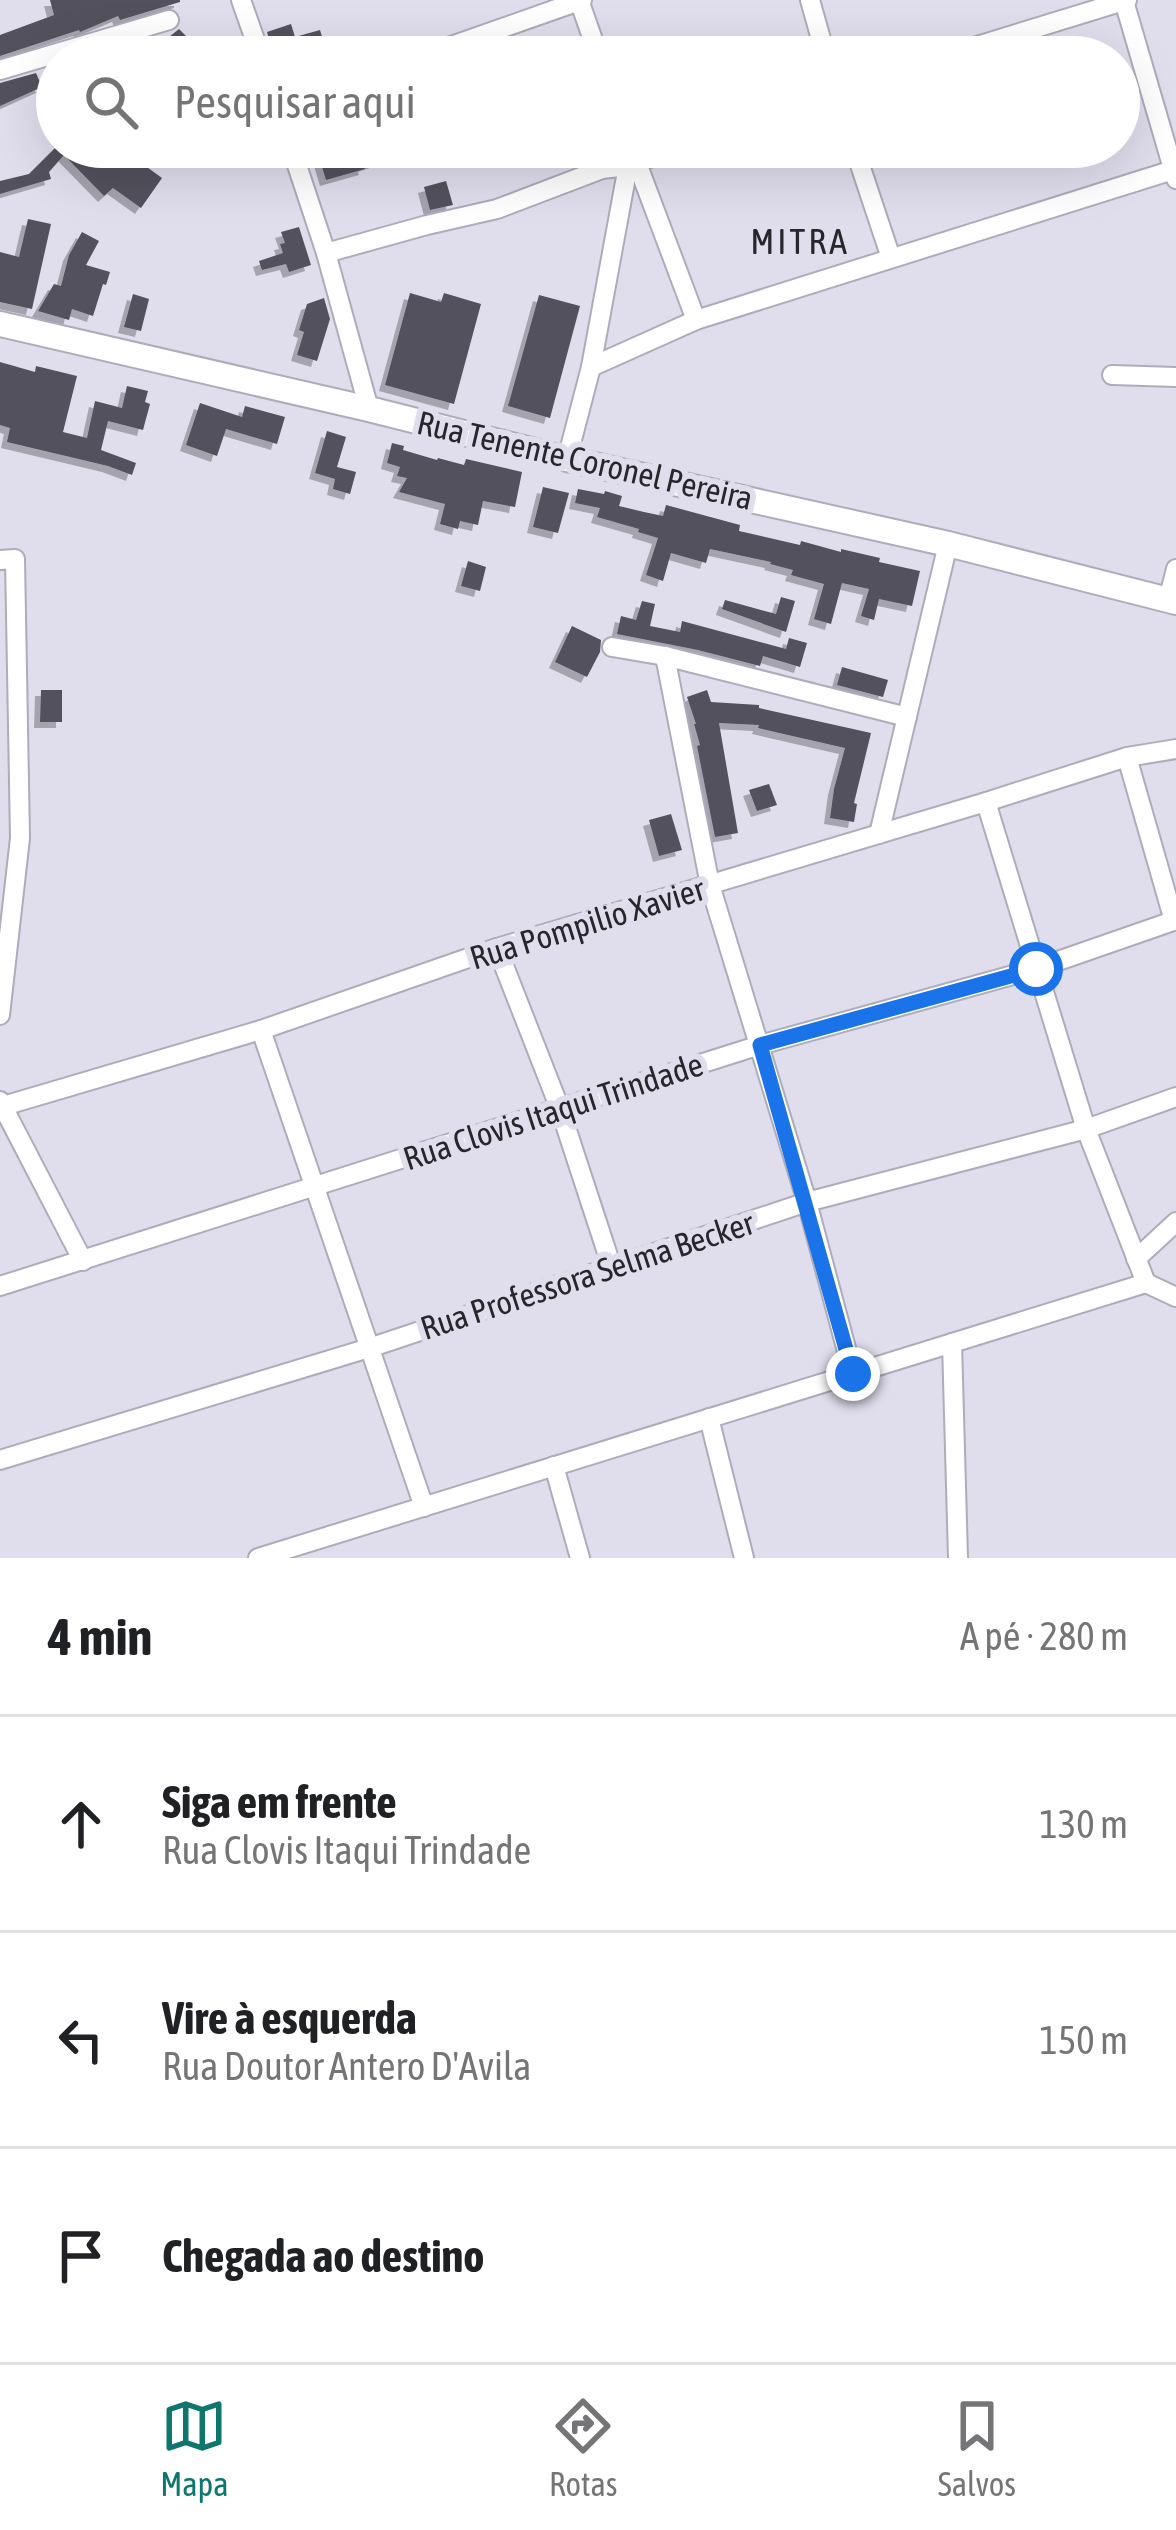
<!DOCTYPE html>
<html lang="pt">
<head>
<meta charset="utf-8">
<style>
  body { margin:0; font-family:"Asap Condensed",sans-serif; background:#f6f6f6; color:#202124 }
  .stop { position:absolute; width:36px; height:36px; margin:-27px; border:9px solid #1a73e8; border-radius:50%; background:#fff }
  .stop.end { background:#1a73e8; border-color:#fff; box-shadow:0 3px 12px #0008 }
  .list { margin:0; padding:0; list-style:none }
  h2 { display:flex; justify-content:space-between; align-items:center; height:156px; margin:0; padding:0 48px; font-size:51px }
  h2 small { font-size:39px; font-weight:400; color:#757577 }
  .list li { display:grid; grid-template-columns:78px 1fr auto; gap:36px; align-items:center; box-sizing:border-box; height:216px; padding:0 48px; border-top:3px solid #e0e0e0 }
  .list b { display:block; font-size:45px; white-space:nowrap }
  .list p { margin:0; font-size:39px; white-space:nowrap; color:#757577 }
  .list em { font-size:39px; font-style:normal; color:#757577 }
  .icon { flex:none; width:66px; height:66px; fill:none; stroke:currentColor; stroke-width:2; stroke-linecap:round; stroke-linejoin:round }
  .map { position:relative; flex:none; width:1176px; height:1558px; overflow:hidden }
  .search { position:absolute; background:#fff; box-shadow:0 12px 48px #0002; left:36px; right:36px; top:36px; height:132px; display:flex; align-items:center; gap:30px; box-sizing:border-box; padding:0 42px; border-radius:66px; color:#757577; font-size:45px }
  .sheet { height:804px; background:#fff }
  nav { display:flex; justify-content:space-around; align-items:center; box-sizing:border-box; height:168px; border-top:3px solid #e0e0e0; background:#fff; font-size:33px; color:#757577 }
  nav a { display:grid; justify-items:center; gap:6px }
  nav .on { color:#0f766e }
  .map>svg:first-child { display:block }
  .building { fill:#52515d; filter:url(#shadow) }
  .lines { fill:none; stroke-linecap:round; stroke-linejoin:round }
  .minor-casing { stroke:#aeacba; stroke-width:22 }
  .major-casing { stroke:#aeacba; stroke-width:28 }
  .minor { stroke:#fff; stroke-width:18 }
  .major { stroke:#fff; stroke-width:24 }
  .route { stroke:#1a73e8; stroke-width:15 }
  .labels { text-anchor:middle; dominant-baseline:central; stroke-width:12; stroke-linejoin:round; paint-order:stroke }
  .street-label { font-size:33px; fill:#26262b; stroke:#e0deed }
  .neighbourhood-label { font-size:36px; letter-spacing:3px; fill:#26262b; stroke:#e0deed }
</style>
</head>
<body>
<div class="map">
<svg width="1176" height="1558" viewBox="0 0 1176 1558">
  <defs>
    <filter id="shadow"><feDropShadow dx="-6" dy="6" stdDeviation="0" flood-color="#0004"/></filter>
  </defs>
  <rect width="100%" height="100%" fill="#e0deed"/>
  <!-- building -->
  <g class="building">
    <path d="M50,0h130v2l-60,18 -2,-4 -38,16 -1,-2 -79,26v-21l54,-20z"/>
    <path d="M291,24l4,13 25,-7 3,10 -49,16 -7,-24z"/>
    <path d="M179,29l28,28h-32l-6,-20z"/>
    <path d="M152,39l17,18h-77l35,-11 2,8 13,-12z"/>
    <path d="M36,73l6,14 -42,19v-23z"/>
    <path d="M56,147h99l-15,15 22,16 -21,30 -28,-20 -9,8 -40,-41 -15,17 2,7 -51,15v-13l29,-7z"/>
    <path d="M316,147h61l5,13 -18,6 1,3 -39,11z"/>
    <path d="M446,181l7,24 -23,5 -6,-23z"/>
    <path d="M28,219l23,5 -19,85 -32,-7v-50l19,5z"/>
    <path d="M299,227l12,38 -22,7 -3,-8 -24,6 -3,-9 24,-8 -3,-9 5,-1 -4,-11z"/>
    <path d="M82,232l17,9 -13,24 24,7 -4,13 -3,-1 -10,32 -21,-7 -3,11 -31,-9 16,-27 7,2 8,-31z"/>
    <path d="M410,293l31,9 3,-9 37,11 -27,100 -69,-19z"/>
    <path d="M133,294l16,5 -8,32 -17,-4z"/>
    <path d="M539,295l41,11 -30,112 -42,-12z"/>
    <path d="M324,298l6,21 -13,42 -20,-6 7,-23 -5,-2 8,-26z"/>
    <path d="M0,362l35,10 1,-6 41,10 -14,56 24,6 8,-37 27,7 5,-22 21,5 -3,11 5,2 -7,26 -35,-9 -7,29 35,13 -4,12 -24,-9 -101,-24 3,-14 -10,-3z"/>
    <path d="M200,403l42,14 3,-11 40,11 -8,27 -51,-15 -9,27 -31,-11z"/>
    <path d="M327,431l19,6 -9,30 19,5 -6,22 -17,-5 2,-10 -20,-6z"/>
    <path d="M392,443l12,3 -1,4 34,10 1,-2 26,7 2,-6 56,13 -7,35 -32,-6 -5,24 -18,-4 -2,8 -18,-5 5,-20 -46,-12 8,-14 -10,-2 3,-9 -13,-4z"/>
    <path d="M543,487l26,6 -11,40 -25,-6z"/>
    <path d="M578,489l26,5 1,-3 17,5 -3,10 25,6 19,4 3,-11 74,20 -1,6 61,14 1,-4 40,11v-3l39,9 -1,4 41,9 -8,35 -33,-7 -5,21 -13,-4 8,-27 -27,-6 -11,41 -17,-5 10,-35 -33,-9 2,-5 -23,-6 1,-2 -61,-13 -4,14 -35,-10 -8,28 -17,-6 12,-37 -20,-6 1,-3 -42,-12 3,-9 -25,-5z"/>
    <path d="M468,561l18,6 -6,24 -19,-5z"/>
    <path d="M781,597l14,4 -9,31 -64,-23 3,-9 51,14z"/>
    <path d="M642,601l13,3 -5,22 30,6 2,-11 104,28 3,-11 18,5 -7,24 -37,-11 -3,10 -62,-16 -81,-16 4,-18 15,4z"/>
    <path d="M572,626l29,14 -1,12 -13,25 -32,-15z"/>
    <path d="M842,667l46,13 -5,17 -46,-12z"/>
    <path d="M41,690h21v32h-22z"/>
    <path d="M707,690l4,12 48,3v3l112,25 -17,70 3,1 -3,18 -24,-4 4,-29 11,-41 -87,-20 1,-3 -40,-2 19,110 -23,4 -18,-91 3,-1 -6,-21h2l-9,-27z"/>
    <path d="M769,784l8,21 -20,6 -8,-21z"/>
    <path d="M671,814l11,36 -23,6 -10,-36z"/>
  </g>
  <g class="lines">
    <!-- minor casing -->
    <g class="minor-casing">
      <g id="minor">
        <path d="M241,0l20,57"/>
        <path d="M579,0l20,57"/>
        <path d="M810,0l16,57"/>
        <path d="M1124,1l52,178"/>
        <path d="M420,57l162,-57"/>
        <path d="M941,57l186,-57"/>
        <path d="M0,70l169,-50"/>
        <path d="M291,147l35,106 43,156"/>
        <path d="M631,147l65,173"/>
        <path d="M854,147l37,111"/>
        <path d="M326,253l101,-28 70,-16 105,-40 26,-3"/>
        <path d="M591,367l105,-47 480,-151"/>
        <path d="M1112,375l64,2"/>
        <path d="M567,459l24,-92 37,-201 52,-19"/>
        <path d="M0,560l15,-1 5,279 -20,177"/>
        <path d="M1168,600l8,-31"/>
        <path d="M612,647l53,9 242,61"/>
        <path d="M665,656l45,229 97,317 46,172"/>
        <path d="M1127,757l47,164"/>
        <path d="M986,802l100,327 60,154"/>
        <path d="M879,834l69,-290"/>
        <path d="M497,948l63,161 52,159"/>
        <path d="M261,1030l163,477"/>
        <path d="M0,1101l83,160"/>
        <path d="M0,1107l261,-77 236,-82 489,-146 141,-45 49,-8"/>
        <path d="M1136,1259l40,-37"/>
        <path d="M1146,1283l30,14"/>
        <path d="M0,1286l760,-241 275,-76 141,-49"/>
        <path d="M952,1343l6,215"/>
        <path d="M709,1418l35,140"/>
        <path d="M0,1460l369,-112 438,-146 279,-73 90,-32"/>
        <path d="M554,1466l26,92"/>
        <path d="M258,1558l888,-275"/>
      </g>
    </g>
    <!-- major casing -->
    <g class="major-casing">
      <path id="major" d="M0,324l369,85 198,50 381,85 228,58"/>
    </g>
    <!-- minor -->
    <use href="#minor" class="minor"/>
    <!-- major -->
    <use href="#major" class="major"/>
  </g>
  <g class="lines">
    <!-- route -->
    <path class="route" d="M853,1374l-93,-329 276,-76"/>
  </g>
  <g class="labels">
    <!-- street labels -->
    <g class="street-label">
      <text transform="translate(585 460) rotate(13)">Rua Tenente Coronel Pereira</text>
      <text transform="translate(587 923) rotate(-17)">Rua Pompilio Xavier</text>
      <text transform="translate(553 1111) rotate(-18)">Rua Clovis Itaqui Trindade</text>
      <text transform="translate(587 1275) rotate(-18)">Rua Professora Selma Becker</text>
    </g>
    <!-- neighbourhood labels -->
    <g class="neighbourhood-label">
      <text x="800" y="241">MITRA</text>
    </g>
  </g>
</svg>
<div class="stop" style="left:1036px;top:969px"></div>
<div class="stop end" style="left:853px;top:1374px"></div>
<div class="search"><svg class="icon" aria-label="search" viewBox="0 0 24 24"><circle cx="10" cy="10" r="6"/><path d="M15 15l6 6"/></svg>Pesquisar aqui</div>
</div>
<section class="sheet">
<h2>4 min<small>A pé · 280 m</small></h2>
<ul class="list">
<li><svg class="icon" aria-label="ahead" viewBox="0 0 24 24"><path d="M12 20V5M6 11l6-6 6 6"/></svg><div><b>Siga em frente</b><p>Rua Clovis Itaqui Trindade</p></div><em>130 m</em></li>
<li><svg class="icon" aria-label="left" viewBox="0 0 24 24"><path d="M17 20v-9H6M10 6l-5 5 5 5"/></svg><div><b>Vire à esquerda</b><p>Rua Doutor Antero D'Avila</p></div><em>150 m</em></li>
<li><svg class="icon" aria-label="arrive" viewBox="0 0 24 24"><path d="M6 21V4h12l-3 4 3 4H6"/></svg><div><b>Chegada ao destino</b></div></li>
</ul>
</section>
<nav>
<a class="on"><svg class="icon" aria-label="map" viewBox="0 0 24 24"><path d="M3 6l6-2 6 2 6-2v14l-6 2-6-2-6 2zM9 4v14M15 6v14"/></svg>Mapa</a>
<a><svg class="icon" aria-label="directions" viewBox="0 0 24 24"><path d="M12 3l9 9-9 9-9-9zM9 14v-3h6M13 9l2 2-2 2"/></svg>Rotas</a>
<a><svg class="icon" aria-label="saved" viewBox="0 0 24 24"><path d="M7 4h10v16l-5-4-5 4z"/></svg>Salvos</a>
</nav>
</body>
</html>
